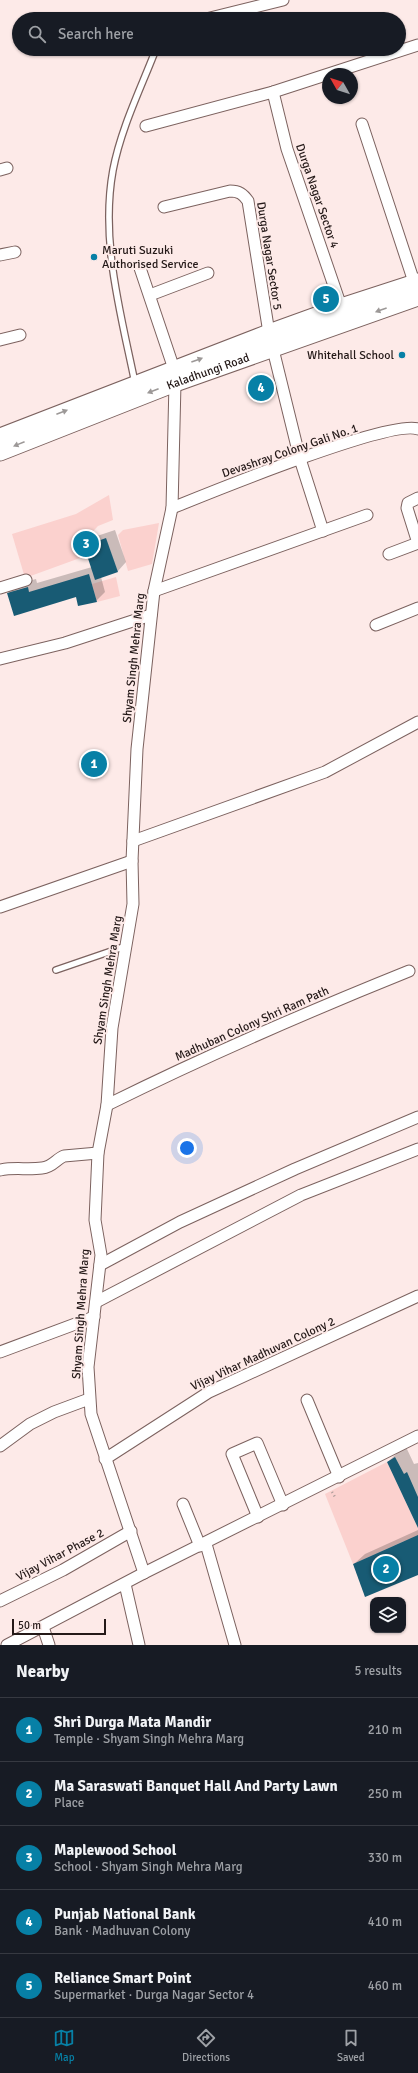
<!DOCTYPE html>
<html lang="en">
<head>
<meta charset="utf-8">
<style>
  body { margin:0; font-family:Signika,sans-serif; background:#20242c; color:#f1f3f6 }
  .controls { position:absolute; right:12px; bottom:12px; display:grid; overflow:hidden; border-radius:8px; box-shadow:0 1px 3px #0004 }
  .controls button { width:36px; height:36px; display:grid; place-items:center; padding:0; border:0; border-bottom:1px solid #363941; background:#171b24; color:#f1f3f6; font:20px sans-serif }
  .compass { position:absolute; left:322px; top:68px; width:36px; height:36px; border-radius:50%; background:#171b24; box-shadow:0 1px 3px #0004; rotate:309deg }
  .scale { position:absolute; left:12px; bottom:10px; width:94px; box-sizing:border-box; padding-left:4px; border:2px solid #241918; border-top:0; font-size:11px; line-height:14px; white-space:nowrap; color:#241918; -webkit-text-stroke:3px #fdeae8; paint-order:stroke }
  .you { position:absolute; left:187px; top:1148px; width:14px; height:14px; margin:-10px; border:3px solid #fff; border-radius:50%; background:#1a73e8; box-shadow:0 0 0 6px #1a73e833 }
  .badge { display:grid; place-items:center; width:26px; height:26px; border-radius:50%; background:#0780a6; color:#fff; font-size:13px; font-weight:700 }
  .pin { position:absolute; translate:-50% -50%; border:2px solid #fff; box-shadow:0 1px 4px #0006 }
  .list { margin:0; padding:0; list-style:none }
  h2 { display:flex; justify-content:space-between; align-items:center; height:52px; margin:0; padding:0 16px; font-size:17px }
  h2 small { font-size:13px; font-weight:400; color:#9ea1a6 }
  .list li { display:grid; grid-template-columns:26px 1fr auto; gap:12px; align-items:center; box-sizing:border-box; height:64px; padding:0 16px; border-top:1px solid #363941 }
  .list b { display:block; font-size:15px; white-space:nowrap }
  .list p { margin:0; font-size:13px; white-space:nowrap; color:#9ea1a6 }
  .list em { font-size:13px; font-style:normal; color:#9ea1a6 }
  .icon { flex:none; width:22px; height:22px; fill:none; stroke:currentColor; stroke-width:2; stroke-linecap:round; stroke-linejoin:round }
  .map { position:relative; flex:none; width:418px; height:1645px; overflow:hidden }
  .search { position:absolute; background:#171b24; box-shadow:0 1px 3px #0004; left:12px; right:12px; top:12px; height:44px; display:flex; align-items:center; gap:10px; box-sizing:border-box; padding:0 14px; border-radius:22px; color:#9ea1a6; font-size:15px }
  .sheet { height:372px; background:#171b24 }
  nav { display:flex; justify-content:space-around; align-items:center; box-sizing:border-box; height:56px; border-top:1px solid #363941; background:#171b24; font-size:11px; color:#9ea1a6 }
  nav a { display:grid; justify-items:center; gap:2px }
  nav .on { color:#0780a6 }
  .map>svg:first-child { display:block }
  .green { fill:#fbd1ce }
  .shadow { fill:#0003 }
  .building { fill:#185b74 }
  .lines { fill:none; stroke-linecap:round; stroke-linejoin:round }
  .service-casing { stroke:#7c625f; stroke-width:8 }
  .minor-casing { stroke:#7c625f; stroke-width:13 }
  .primary-casing { stroke:#7c625f; stroke-width:19 }
  .path { stroke:#aa9a98; stroke-width:2.5; stroke-dasharray:1 3; stroke-linecap:butt }
  .service { stroke:#fff; stroke-width:5.5 }
  .minor { stroke:#fff; stroke-width:11 }
  .primary { stroke:#fff; stroke-width:17 }
  .oneway { fill:#9c9897 }
  .poi-dot { fill:#0780a6; stroke:#fdeae8; stroke-width:1.5 }
  .labels { text-anchor:middle; dominant-baseline:central; stroke-width:4; stroke-linejoin:round; paint-order:stroke }
  .street-label { font-size:12px; fill:#241918; stroke:#fdeae8 }
  .poi-label { font-size:12px; fill:#241918; stroke:#fdeae8; text-anchor:start }
</style>
</head>
<body>
<div class="map">
<svg width="418" height="1645" viewBox="0 0 418 1645">
  <rect width="100%" height="100%" fill="#fdeae8"/>
  <!-- green -->
  <g class="green">
    <path d="M109,495l4,25 -15,6 -20,21 2,11 -55,20 -13,-44 64,-20z"/>
    <path d="M159,523l-7,41 -24,7 -10,-36 5,-5z"/>
    <path d="M116,577l4,19 -23,6 -5,-18z"/>
    <path d="M387,1462l31,66v20l-14,-7 -51,23 -28,-70z"/>
  </g>
  <!-- shadow -->
  <g class="shadow">
    <path d="M115,530l11,32 -8,9 -17,6 4,15 -9,9 -19,-6 -68,-2 8,-9 19,-5 1,4 55,-16 -7,-21 9,-9z"/>
    <path d="M406,1447l8,17 4,-1v63l-30,-64 11,-11z"/>
    <path d="M418,1530v43l-64,-9 11,-10z"/>
  </g>
  <!-- building -->
  <g class="building">
    <path d="M106,538l12,34 -23,8 -11,-34z"/>
    <path d="M89,574l8,28 -19,4 -2,-9 -62,19 -7,-23 21,-6 1,5z"/>
    <path d="M395,1457l9,17 3,-2 11,25v31l-31,-66z"/>
    <path d="M418,1535v40l-53,22 -12,-33z"/>
  </g>
  <g class="lines">
    <!-- service casing -->
    <g class="service-casing">
      <g id="service">
        <path d="M135,383c-14,-69 -35,-142 -22,-213 8,-42 28,-82 43,-121"/>
        <path d="M56,970l70,-24"/>
      </g>
    </g>
    <!-- minor casing -->
    <g class="minor-casing">
      <g id="minor">
        <path d="M206,19l77,-19"/>
        <path d="M273,92l14,57 56,163"/>
        <path d="M362,124l54,164"/>
        <path d="M146,126l127,-34 145,-47"/>
        <path d="M0,170l7,-2"/>
        <path d="M164,207l66,-16c9,0 13,3 18,10l21,132 31,126 23,72"/>
        <path d="M0,255l15,-3"/>
        <path d="M140,268l34,101 1,14 -3,125 -18,83 -17,158 -5,112 1,43 -21,124 -5,77 -9,48 -3,67 6,35 -13,112 3,47 53,159"/>
        <path d="M150,295l58,-22"/>
        <path d="M0,340l20,-5"/>
        <path d="M172,508c37,-15 218,-89 246,-79"/>
        <path d="M418,543l-11,-35 1,-5 10,-5"/>
        <path d="M389,554l29,-11"/>
        <path d="M0,588l26,-8"/>
        <path d="M154,591l213,-76"/>
        <path d="M376,625l42,-17"/>
        <path d="M0,659l65,-16 86,-28"/>
        <path d="M133,841l192,-69 93,-50"/>
        <path d="M0,907l132,-46"/>
        <path d="M107,1105c99,-49 200,-93 302,-134"/>
        <path d="M0,1170c14,-3 28,0 42,-2 11,-1 14,-9 22,-12l34,-3"/>
        <path d="M100,1265l80,-43 115,-53 123,-52"/>
        <path d="M96,1302l205,-107 117,-46"/>
        <path d="M0,1352l94,-35"/>
        <path d="M307,1400l32,77"/>
        <path d="M0,1446l30,-22 24,-12 35,-13"/>
        <path d="M105,1459l104,-67 209,-96"/>
        <path d="M183,1504l17,42"/>
        <path d="M258,1517l-26,-63 25,-11 26,62"/>
        <path d="M206,1544l29,101"/>
        <path d="M125,1584l14,61"/>
        <path d="M0,1601l63,-31 68,-39"/>
        <path d="M43,1627l6,18"/>
        <path d="M7,1645l137,-72 274,-137"/>
      </g>
    </g>
    <!-- primary casing -->
    <g class="primary-casing">
      <g id="primary">
        <path d="M0,437l269,-104 72,-26 77,-25"/>
        <path id="s1" d="M0,452l175,-69 243,-86"/>
      </g>
    </g>
    <!-- path -->
    <path class="path" d="M332,1492l3,5"/>
    <!-- service -->
    <use href="#service" class="service"/>
    <!-- minor -->
    <use href="#minor" class="minor"/>
    <!-- primary -->
    <use href="#primary" class="primary"/>
  </g>
  <!-- one-way arrows -->
  <defs><path id="oneway-solid" d="M-6-.8H1V-3.2L6.5 0L1 3.2V.8H-6Z"/></defs>
  <g class="oneway">
    <use href="#oneway-solid" transform="translate(381 310) rotate(160)"/>
    <use href="#oneway-solid" transform="translate(197 360) rotate(-20)"/>
    <use href="#oneway-solid" transform="translate(153 391) rotate(159)"/>
    <use href="#oneway-solid" transform="translate(62 412) rotate(-21)"/>
    <use href="#oneway-solid" transform="translate(19 444) rotate(158)"/>
  </g>
  <!-- markers -->
  <g class="poi-dot">
    <circle cx="94" cy="257" r="4"/>
    <circle cx="402" cy="355" r="4"/>
  </g>
  <g class="labels">
    <!-- street labels -->
    <g class="street-label">
      <text transform="translate(317 196) rotate(71)">Durga Nagar Sector 4</text>
      <text transform="translate(269 256) rotate(81)">Durga Nagar Sector 5</text>
      <text stroke="none"><textPath href="#s1" startOffset="223">Kaladhungi Road</textPath></text>
      <text transform="translate(290 451) rotate(-19)">Devashray Colony Gali No. 1</text>
      <text transform="translate(134 658) rotate(-84)">Shyam Singh Mehra Marg</text>
      <text transform="translate(108 980) rotate(-81)">Shyam Singh Mehra Marg</text>
      <text transform="translate(252 1024) rotate(-24)">Madhuban Colony Shri Ram Path</text>
      <text transform="translate(81 1314) rotate(-86)">Shyam Singh Mehra Marg</text>
      <text transform="translate(263 1354) rotate(-25)">Vijay Vihar Madhuvan Colony 2</text>
      <text transform="translate(60 1555) rotate(-28)">Vijay Vihar Phase 2</text>
    </g>
    <!-- poi labels -->
    <g class="poi-label">
      <text x="102" y="250">Maruti Suzuki<tspan x="102" dy="14">Authorised Service</tspan></text>
      <text x="394" y="355" text-anchor="end">Whitehall School</text>
    </g>
  </g>
</svg>
<div class="controls">
<button><svg class="icon" aria-label="layers" viewBox="0 0 24 24"><path d="M12 4l9 5-9 5-9-5zM3 14l9 5 9-5"/></svg></button>
</div>
<svg class="compass" viewBox="-18 -18 36 36"><path d="M0-13l5 13h-10z" fill="#e53935"/><path d="M0 13l5-13h-10z" fill="#9ea1a6"/></svg>
<div class="scale">50 m</div>
<div class="you"></div>
<div class="pin badge" style="left:94px;top:764px">1</div>
<div class="pin badge" style="left:386px;top:1569px">2</div>
<div class="pin badge" style="left:86px;top:544px">3</div>
<div class="pin badge" style="left:261px;top:388px">4</div>
<div class="pin badge" style="left:326px;top:299px">5</div>
<div class="search"><svg class="icon" aria-label="search" viewBox="0 0 24 24"><circle cx="10" cy="10" r="6"/><path d="M15 15l6 6"/></svg>Search here</div>
</div>
<section class="sheet">
<h2>Nearby<small>5 results</small></h2>
<ul class="list">
<li><span class="badge">1</span><div><b>Shri Durga Mata Mandir</b><p>Temple · Shyam Singh Mehra Marg</p></div><em>210 m</em></li>
<li><span class="badge">2</span><div><b>Ma Saraswati Banquet Hall And Party Lawn</b><p>Place</p></div><em>250 m</em></li>
<li><span class="badge">3</span><div><b>Maplewood School</b><p>School · Shyam Singh Mehra Marg</p></div><em>330 m</em></li>
<li><span class="badge">4</span><div><b>Punjab National Bank</b><p>Bank · Madhuvan Colony</p></div><em>410 m</em></li>
<li><span class="badge">5</span><div><b>Reliance Smart Point</b><p>Supermarket · Durga Nagar Sector 4</p></div><em>460 m</em></li>
</ul>
</section>
<nav>
<a class="on"><svg class="icon" aria-label="map" viewBox="0 0 24 24"><path d="M3 6l6-2 6 2 6-2v14l-6 2-6-2-6 2zM9 4v14M15 6v14"/></svg>Map</a>
<a><svg class="icon" aria-label="directions" viewBox="0 0 24 24"><path d="M12 3l9 9-9 9-9-9zM9 14v-3h6M13 9l2 2-2 2"/></svg>Directions</a>
<a><svg class="icon" aria-label="saved" viewBox="0 0 24 24"><path d="M7 4h10v16l-5-4-5 4z"/></svg>Saved</a>
</nav>
</body>
</html>
